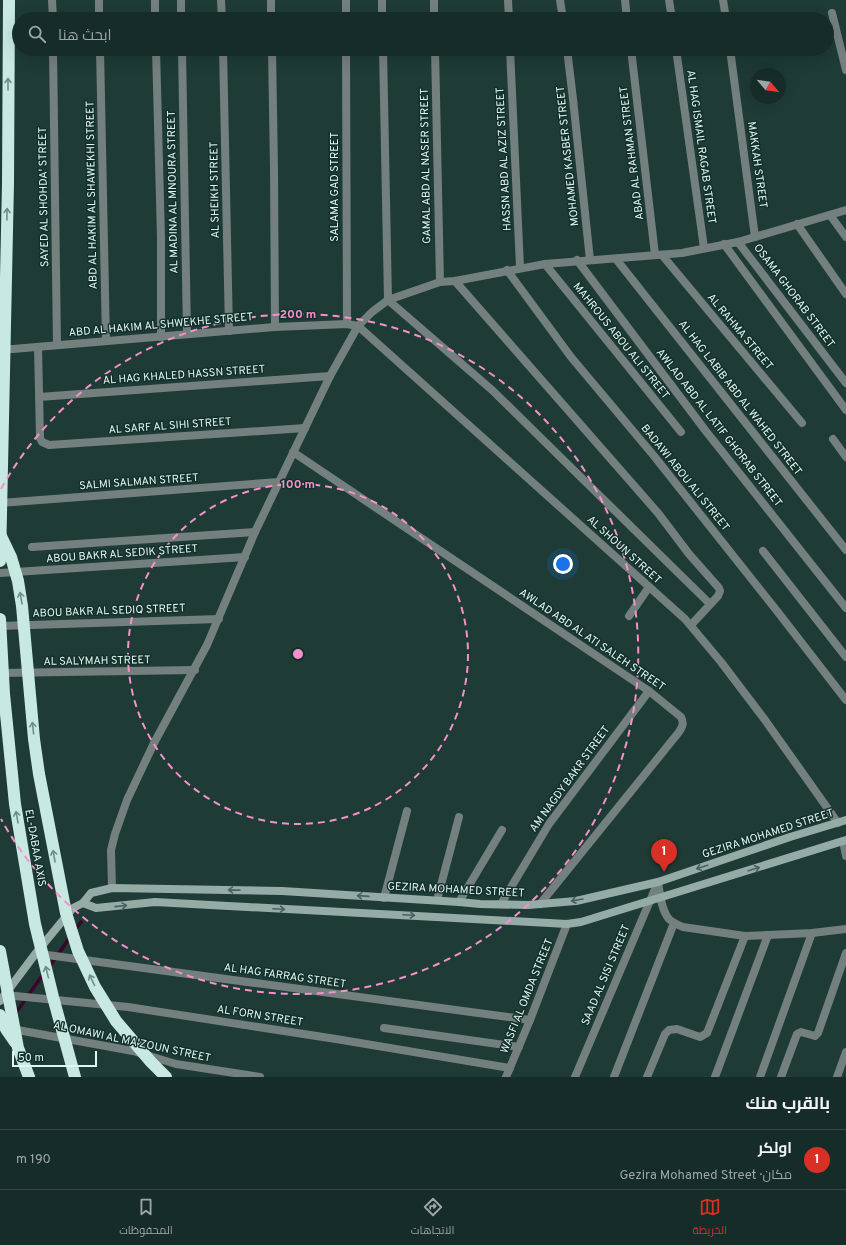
<!DOCTYPE html>
<html lang="ar">
<head>
<meta charset="utf-8">
<style>
  body { margin:0; font-family:Overpass,Cairo,sans-serif; background:#1f3430; color:#f1f3f6; direction:rtl }
  .compass { position:absolute; left:750px; top:68px; width:36px; height:36px; border-radius:50%; background:#162c28; box-shadow:0 4px 16px #0002; rotate:119deg }
  .scale { position:absolute; left:12px; bottom:10px; width:85px; box-sizing:border-box; padding-left:4px; border:2px solid #e4f5f1; border-top:0; font-size:11px; line-height:14px; white-space:nowrap; color:#e4f5f1; -webkit-text-stroke:3px #13312b; paint-order:stroke }
  .you { position:absolute; left:563px; top:564px; width:14px; height:14px; margin:-10px; border:3px solid #fff; border-radius:50%; background:#1a73e8; box-shadow:0 0 0 6px #1a73e833 }
  .badge { display:grid; place-items:center; width:26px; height:26px; border-radius:50%; background:#d93025; color:#fff; font-size:13px; font-weight:700 }
  .pin { position:absolute; translate:-50% -33px; filter:drop-shadow(0 1px 2px #0008) }
  .pin::after { content:''; position:absolute; top:21px; width:14px; height:12px; background:inherit; clip-path:polygon(0 0,100% 0,50% 100%) }
  .list { margin:0; padding:0; list-style:none }
  h2 { display:flex; justify-content:space-between; align-items:center; height:52px; margin:0; padding:0 16px; font-size:17px }
  h2 small { font-size:13px; font-weight:400; color:#9ea7a8 }
  .list li { display:grid; grid-template-columns:26px 1fr auto; gap:12px; align-items:center; box-sizing:border-box; height:60px; padding:0 16px; border-top:1px solid #354845 }
  .list b { display:block; font-size:15px; white-space:nowrap }
  .list p { margin:0; font-size:13px; white-space:nowrap; color:#9ea7a8 }
  .list em { font-size:13px; font-style:normal; color:#9ea7a8 }
  .icon { flex:none; width:22px; height:22px; fill:none; stroke:currentColor; stroke-width:2; stroke-linecap:round; stroke-linejoin:round }
  .map { position:relative; flex:none; width:846px; height:1077px; overflow:hidden; direction:ltr }
  .search { position:absolute; background:#162c28; box-shadow:0 4px 16px #0002; left:12px; right:12px; top:12px; height:44px; display:flex; align-items:center; gap:10px; box-sizing:border-box; padding:0 14px; border-radius:22px; color:#9ea7a8; font-size:15px }
  .sheet { height:112px; background:#162c28 }
  nav { display:flex; justify-content:space-around; align-items:center; box-sizing:border-box; height:56px; border-top:1px solid #354845; background:#162c28; font-size:11px; color:#9ea7a8 }
  nav a { display:grid; justify-items:center; gap:2px }
  nav .on { color:#d93025 }
  .map>svg:first-child { display:block }
  .lines { fill:none; stroke-linecap:round; stroke-linejoin:round }
  .stream { stroke:#3c042a; stroke-width:3.5 }
  .street { stroke:#73807d; stroke-width:8 }
  .secondary { stroke:#95aba6; stroke-width:8 }
  .highway-bridge { stroke:#c8e9e2; stroke-width:12 }
  .oneway { stroke:#6e8d86 }
  .oneway2 { stroke:#47625c }
  .ring { fill:none; stroke:#f890cc; stroke-width:2; stroke-dasharray:7 5 }
  .labels { text-anchor:middle; dominant-baseline:central; stroke-width:3; stroke-linejoin:round; paint-order:stroke }
  .street-label { font-size:11px; fill:#e4f5f1; stroke:#13312b }
  .centre { fill:#f890cc; stroke:#13312b; stroke-width:2 }
  .ring-label { font-size:12px; text-anchor:middle; font-weight:bold; fill:#f890cc; stroke:#13312b; stroke-width:3; stroke-linejoin:round; paint-order:stroke }
</style>
</head>
<body>
<div class="map">
<svg width="846" height="1077" viewBox="0 0 846 1077">
  <rect width="100%" height="100%" fill="#1e3b35"/>
  <g class="lines">
    <!-- stream -->
    <g class="stream">
      <path d="M74,931l7,-9"/>
      <path d="M49,967l22,-31"/>
      <path d="M15,1014l29,-41"/>
    </g>
    <!-- street -->
    <g class="street">
      <path d="M52,0l1,19"/>
      <path d="M99,0v19"/>
      <path d="M155,0v19"/>
      <path d="M181,0v19"/>
      <path d="M221,0l1,19"/>
      <path d="M271,0v19"/>
      <path d="M346,0v19"/>
      <path d="M382,0v19"/>
      <path d="M434,0v19"/>
      <path d="M508,0l1,19"/>
      <path d="M560,0l3,19"/>
      <path d="M625,0l2,19"/>
      <path d="M669,0l3,19"/>
      <path d="M723,0l3,19"/>
      <path d="M832,13l14,57"/>
      <path d="M53,49l4,296"/>
      <path d="M100,49l6,292"/>
      <path d="M156,49l5,189v99"/>
      <path d="M182,49l5,285"/>
      <path d="M223,49l6,282"/>
      <path d="M272,49l2,120 1,158"/>
      <path d="M346,49l1,275"/>
      <path d="M383,49l5,251 104,90 218,214"/>
      <path d="M435,49l5,233"/>
      <path d="M510,49l10,218"/>
      <path d="M567,49l6,50 17,161"/>
      <path d="M631,49l24,206"/>
      <path d="M676,49l28,199"/>
      <path d="M730,49l25,188"/>
      <path d="M830,215l16,22"/>
      <path d="M797,224l49,70"/>
      <path d="M738,242l108,141"/>
      <path d="M724,244l122,166"/>
      <path d="M662,255l140,168"/>
      <path d="M616,259l230,291"/>
      <path d="M577,260l128,170 141,178"/>
      <path d="M545,264l136,168"/>
      <path d="M507,270l64,87 83,99 123,155 69,89"/>
      <path d="M455,281l203,232 31,41 30,34 1,3 -2,5 -27,29"/>
      <path d="M38,347l2,91 2,4 7,3 256,-17"/>
      <path d="M1,350l274,-23 72,-3 11,2 327,293 36,43 44,58 73,103"/>
      <path d="M39,397l291,-21"/>
      <path d="M833,439l13,18"/>
      <path d="M293,452l356,239 32,26c3,6 2,9 -2,15l-139,172"/>
      <path d="M0,503l279,-21"/>
      <path d="M32,547l223,-15"/>
      <path d="M763,551l83,106"/>
      <path d="M0,573l245,-16"/>
      <path d="M629,616l20,-29"/>
      <path d="M0,626l219,-7"/>
      <path d="M0,673l195,-3"/>
      <path d="M843,841l3,15"/>
      <path d="M658,882c2,11 3,28 11,37 4,4 9,6 14,8l62,9 67,-3 34,-4"/>
      <path d="M112,888l-1,-38 4,-16 12,-34 27,-57 53,-98 48,-113 75,-156 28,-50 14,-14 16,-12 52,-18 15,-1 90,-17 137,-11 56,-11 108,-32"/>
      <path d="M384,898l23,-87"/>
      <path d="M437,900l22,-83"/>
      <path d="M459,902l43,-72"/>
      <path d="M501,904l48,-80 100,-133"/>
      <path d="M40,954l490,66"/>
      <path d="M5,995l123,12 208,32 174,29"/>
      <path d="M384,1028l135,19"/>
      <path d="M12,1029l121,22 43,13 84,13"/>
      <path d="M506,1077l24,-57 37,-96"/>
      <path d="M575,1077l83,-195"/>
      <path d="M614,1077l60,-154"/>
      <path d="M647,1077l18,-43 4,-4 8,-1 23,8 7,-4 38,-97"/>
      <path d="M715,1077l53,-142"/>
      <path d="M760,1077l52,-144"/>
      <path d="M781,1077l16,-43 4,-2 14,4 3,-3 28,-80"/>
      <path d="M837,1077l9,-25"/>
    </g>
    <!-- secondary -->
    <g class="secondary">
      <path d="M83,903l13,5 59,-6 412,22 14,-2 265,-82"/>
      <path d="M0,1001l36,-48 37,-45 10,-5 8,-10 21,-5 170,3 177,11 21,2 48,1 48,-4 82,-19 132,-45 56,-17"/>
    </g>
    <!-- highway-bridge -->
    <g class="highway-bridge">
      <path d="M0,534l11,23 7,24 4,25 12,133 5,35 27,139 12,38 17,36 21,34 35,41 15,15"/>
      <path d="M0,561l8,-378 1,-183"/>
      <path d="M0,619l4,75 11,110 20,120 18,73 22,80"/>
      <path d="M0,951l18,97 11,29"/>
      <path d="M0,1015l6,14 9,13"/>
    </g>
  </g>
  <!-- one-way arrows -->
  <defs><path id="oneway-shaft" d="M-6 0H5M1.5-3L5.5 0L1.5 3" fill="none" stroke-width="1.6" stroke-linecap="round" stroke-linejoin="round"/></defs>
  <g class="oneway">
    <use href="#oneway-shaft" transform="translate(8 84) rotate(-90)"/>
    <use href="#oneway-shaft" transform="translate(7 214) rotate(-89)"/>
    <use href="#oneway-shaft" transform="translate(21 598) rotate(-100)"/>
    <use href="#oneway-shaft" transform="translate(33 728) rotate(-96)"/>
    <use href="#oneway-shaft" transform="translate(17 817) rotate(-100)"/>
    <use href="#oneway-shaft" transform="translate(54 856) rotate(-100)"/>
    <use href="#oneway-shaft" transform="translate(47 972) rotate(-104)"/>
    <use href="#oneway-shaft" transform="translate(92 980) rotate(-115)"/>
  </g>
  <g class="oneway2">
    <use href="#oneway-shaft" transform="translate(702 867) rotate(162)"/>
    <use href="#oneway-shaft" transform="translate(754 869) rotate(-17)"/>
    <use href="#oneway-shaft" transform="translate(234 890) rotate(-179)"/>
    <use href="#oneway-shaft" transform="translate(363 896) rotate(-176)"/>
    <use href="#oneway-shaft" transform="translate(577 900) rotate(170)"/>
    <use href="#oneway-shaft" transform="translate(121 906) rotate(-6)"/>
    <use href="#oneway-shaft" transform="translate(279 909) rotate(3)"/>
    <use href="#oneway-shaft" transform="translate(409 915) rotate(3)"/>
  </g>
  <!-- distance rings -->
  <g class="ring">
    <circle cx="298" cy="654" r="170"/>
    <path d="M1 489A340 340 0 1 1 1 819"/>
  </g>
  <g class="labels">
    <!-- street labels -->
    <g class="street-label">
      <text transform="translate(701 147) rotate(82)">AL HAG ISMAIL RAGAB STREET</text>
      <text transform="translate(632 153) rotate(-97)">ABAD AL RAHMAN STREET</text>
      <text transform="translate(568 156) rotate(-96)">MOHAMED KASBER STREET</text>
      <text transform="translate(504 159) rotate(-93)">HASSN ABD AL AZIZ STREET</text>
      <text transform="translate(757 165) rotate(82)">MAKKAH STREET</text>
      <text transform="translate(426 166) rotate(-91)">GAMAL ABD AL NASER STREET</text>
      <text transform="translate(335 187) rotate(-90)">SALAMA GAD STREET</text>
      <text transform="translate(215 190) rotate(-91)">AL SHEIKH STREET</text>
      <text transform="translate(173 192) rotate(-91)">AL MADINA AL MNOURA STREET</text>
      <text transform="translate(92 195) rotate(-91)">ABD AL HAKIM AL SHAWEKHI STREET</text>
      <text transform="translate(44 197) rotate(-91)">SAYED AL SHOHDA' STREET</text>
      <text transform="translate(794 296) rotate(53)">OSAMA GHORAB STREET</text>
      <text transform="translate(161 325) rotate(-5)">ABD AL HAKIM AL SHWEKHE STREET</text>
      <text transform="translate(740 332) rotate(50)">AL RAHMA STREET</text>
      <text transform="translate(621 341) rotate(51)">MAHROUS ABOU ALI STREET</text>
      <text transform="translate(184 375) rotate(-4)">AL HAG KHALED HASSN STREET</text>
      <text transform="translate(740 398) rotate(52)">AL HAG LABIB ABD AL WAHED STREET</text>
      <text transform="translate(170 426) rotate(-4)">AL SARF AL SIHI STREET</text>
      <text transform="translate(719 428) rotate(52)">AWLAD ABD AL LATIF GHORAB STREET</text>
      <text transform="translate(685 478) rotate(51)">BADAWI ABOU ALI STREET</text>
      <text transform="translate(139 482) rotate(-4)">SALMI SALMAN STREET</text>
      <text transform="translate(624 550) rotate(42)">AL SHOUN STREET</text>
      <text transform="translate(122 554) rotate(-4)">ABOU BAKR AL SEDIK STREET</text>
      <text transform="translate(109 611) rotate(-2)">ABOU BAKR AL SEDIQ STREET</text>
      <text transform="translate(592 640) rotate(34)">AWLAD ABD AL ATI SALEH STREET</text>
      <text transform="translate(97 661) rotate(-1)">AL SALYMAH STREET</text>
      <text transform="translate(570 779) rotate(-54)">AM NAGDY BAKR STREET</text>
      <text transform="translate(768 834) rotate(-18)">GEZIRA MOHAMED STREET</text>
      <text transform="translate(35 848) rotate(80)">EL-DABAA AXIS</text>
      <text transform="translate(456 890) rotate(3)">GEZIRA MOHAMED STREET</text>
      <text transform="translate(606 975) rotate(-67)">SAAD AL SISI STREET</text>
      <text transform="translate(285 976) rotate(8)">AL HAG FARRAG STREET</text>
      <text transform="translate(527 996) rotate(-68)">WASFI AL OMDA STREET</text>
      <text transform="translate(260 1016) rotate(9)">AL FORN STREET</text>
      <text transform="translate(132 1042) rotate(12)">AL OMAWI AL MA'ZOUN STREET</text>
    </g>
  </g>
  <circle cx="298" cy="654" r="6" class="centre"/>
  <g class="ring-label">
    <text x="298" y="318">200 m</text>
    <text x="298" y="488">100 m</text>
  </g>
</svg>
<svg class="compass" viewBox="-18 -18 36 36"><path d="M0-13l5 13h-10z" fill="#e53935"/><path d="M0 13l5-13h-10z" fill="#9ea7a8"/></svg>
<div class="scale">50 m</div>
<div class="you"></div>
<div class="pin badge" style="left:664px;top:872px">1</div>
<div class="search"><svg class="icon" aria-label="search" viewBox="0 0 24 24"><circle cx="10" cy="10" r="6"/><path d="M15 15l6 6"/></svg>ابحث هنا</div>
</div>
<section class="sheet">
<h2>بالقرب منك<small></small></h2>
<ul class="list">
<li><span class="badge">1</span><div><b>اولكر</b><p>مكان · Gezira Mohamed Street</p></div><em>190 m</em></li>
</ul>
</section>
<nav>
<a class="on"><svg class="icon" aria-label="map" viewBox="0 0 24 24"><path d="M3 6l6-2 6 2 6-2v14l-6 2-6-2-6 2zM9 4v14M15 6v14"/></svg>الخريطة</a>
<a><svg class="icon" aria-label="directions" viewBox="0 0 24 24"><path d="M12 3l9 9-9 9-9-9zM9 14v-3h6M13 9l2 2-2 2"/></svg>الاتجاهات</a>
<a><svg class="icon" aria-label="saved" viewBox="0 0 24 24"><path d="M7 4h10v16l-5-4-5 4z"/></svg>المحفوظات</a>
</nav>
</body>
</html>
